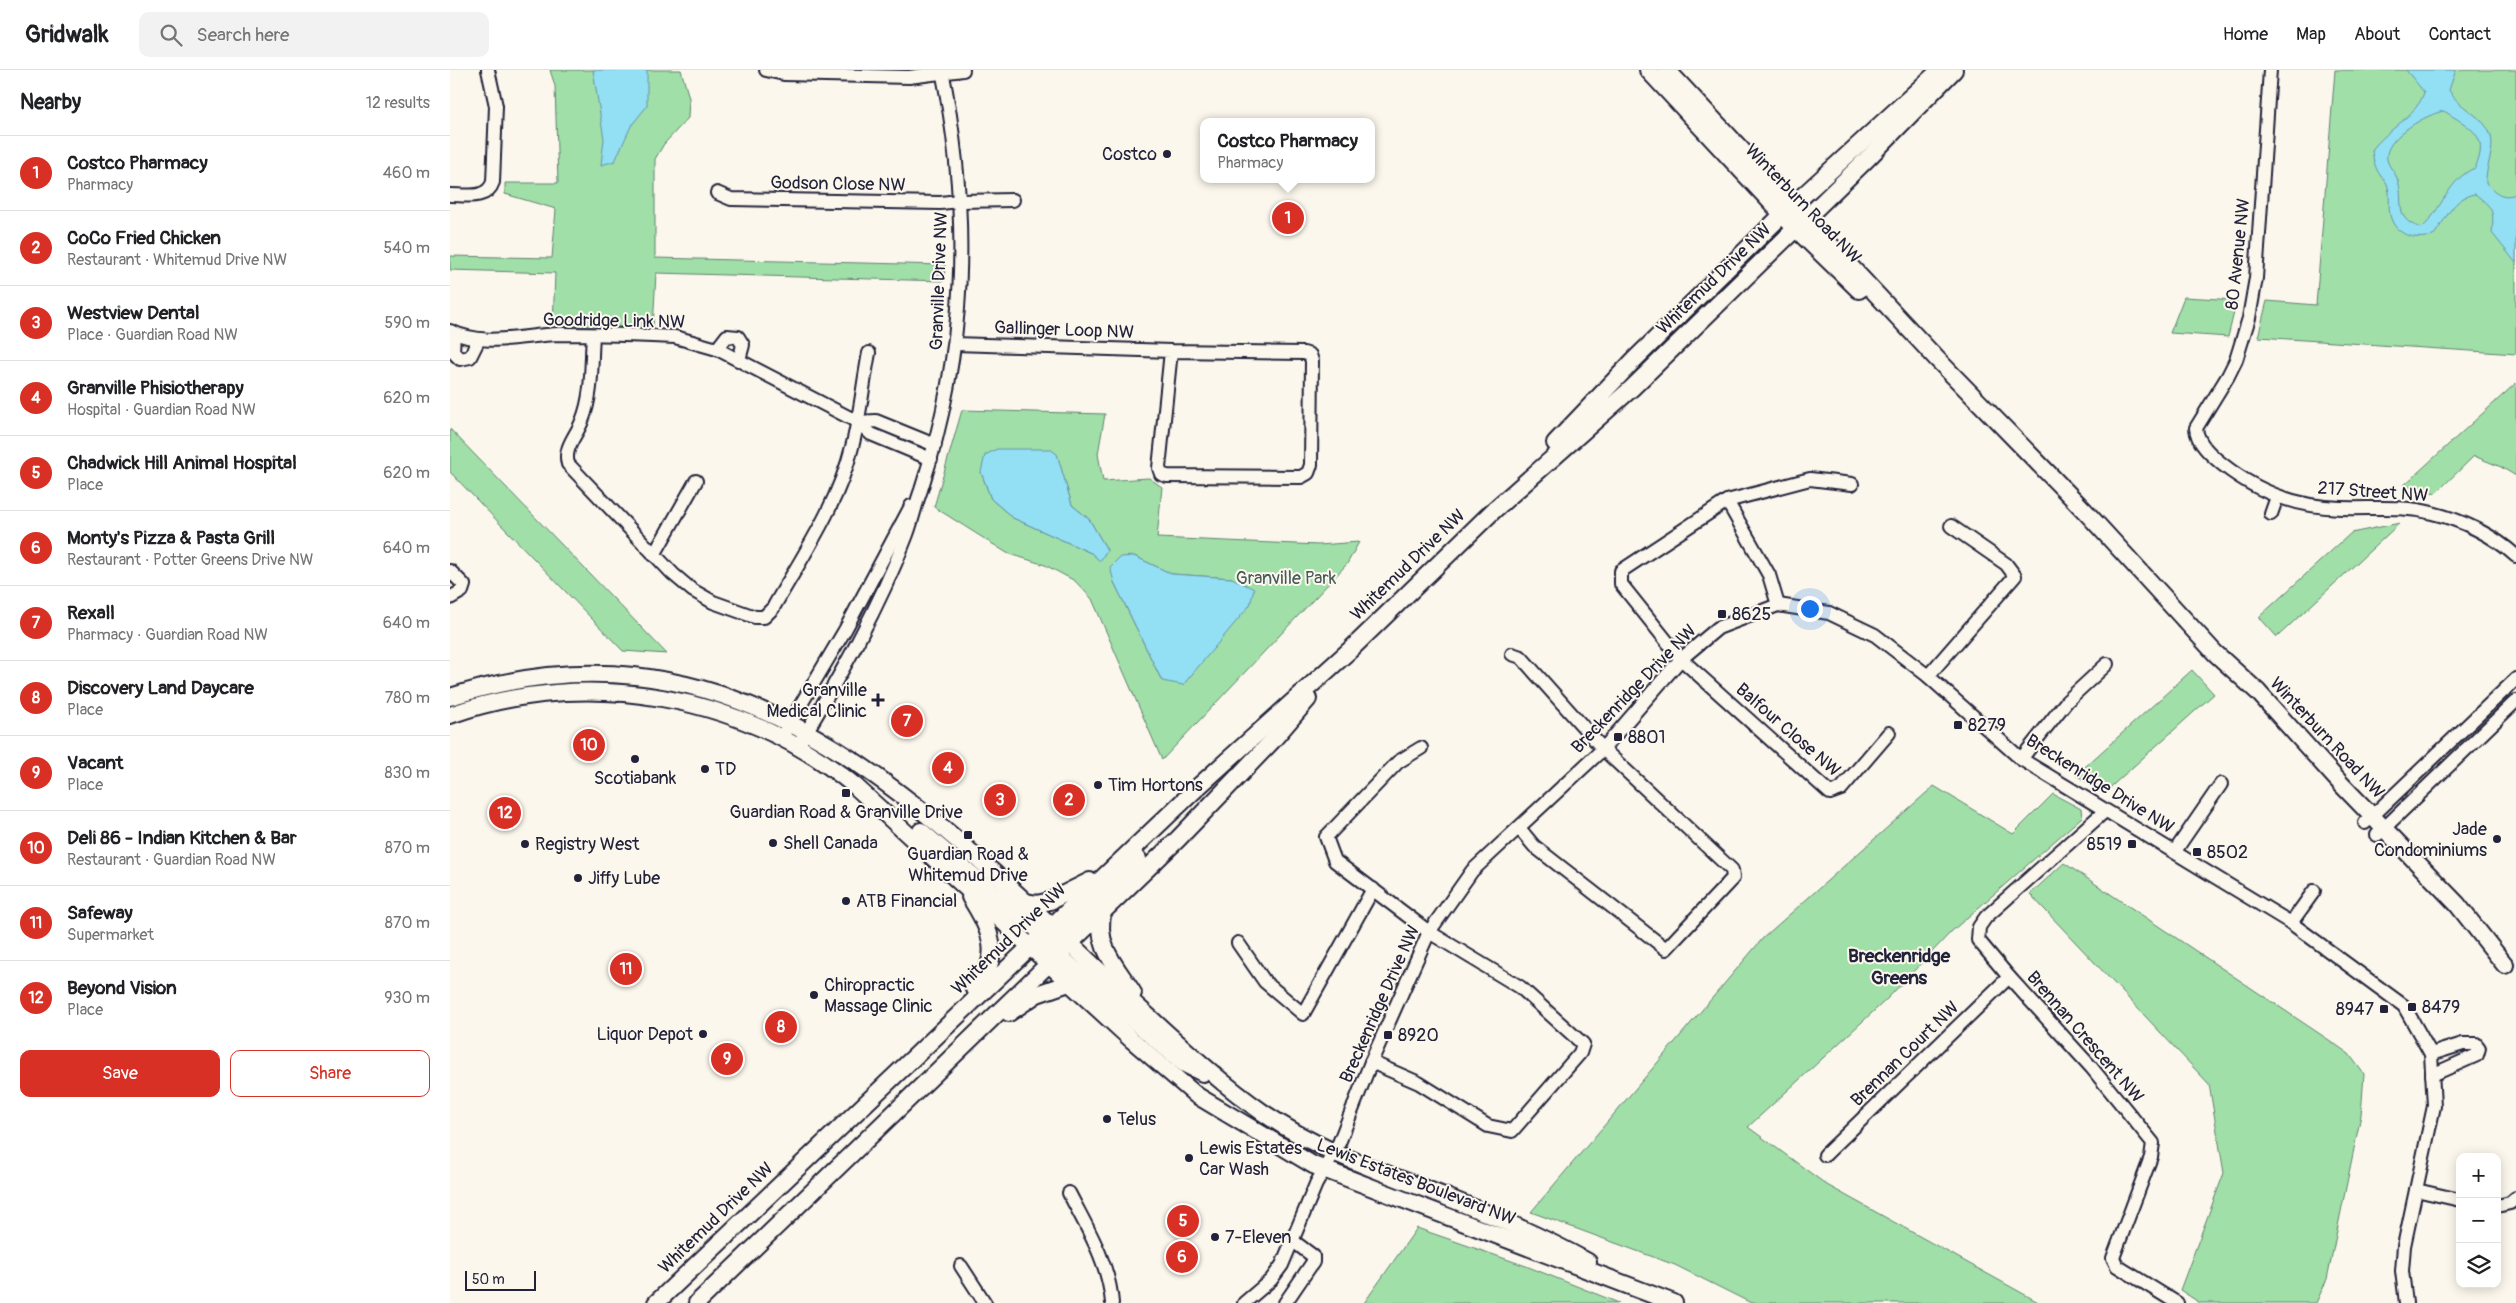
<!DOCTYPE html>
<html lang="en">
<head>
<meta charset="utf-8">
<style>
  body { margin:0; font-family:Pangolin,sans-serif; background:#f2f2f2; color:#202124 }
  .controls { position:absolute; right:15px; bottom:15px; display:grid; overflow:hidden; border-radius:10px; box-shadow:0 2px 12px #0003 }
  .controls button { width:45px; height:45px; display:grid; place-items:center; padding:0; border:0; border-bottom:1px solid #e0e0e0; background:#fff; color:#202124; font:25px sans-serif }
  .scale { position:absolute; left:15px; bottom:12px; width:71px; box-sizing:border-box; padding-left:5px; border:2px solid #22223b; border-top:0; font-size:14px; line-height:18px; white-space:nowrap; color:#22223b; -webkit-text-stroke:4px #fbf7ec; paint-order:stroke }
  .you { position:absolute; left:1359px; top:538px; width:18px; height:18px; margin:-12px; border:4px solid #fff; border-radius:50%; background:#1a73e8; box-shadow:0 0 0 8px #1a73e833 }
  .badge { display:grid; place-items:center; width:32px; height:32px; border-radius:50%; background:#d93025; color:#fff; font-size:16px; font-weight:700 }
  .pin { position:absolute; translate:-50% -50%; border:2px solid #fff; box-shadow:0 1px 5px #0006 }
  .popup { position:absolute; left:750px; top:48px; width:175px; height:65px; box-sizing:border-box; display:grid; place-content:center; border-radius:10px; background:#fff; filter:drop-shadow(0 1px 4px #0005); font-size:16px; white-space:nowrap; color:#757577 }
  .popup b { font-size:19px; color:#202124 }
  .popup::after { content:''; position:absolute; left:50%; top:100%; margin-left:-10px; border:10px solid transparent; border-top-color:#fff }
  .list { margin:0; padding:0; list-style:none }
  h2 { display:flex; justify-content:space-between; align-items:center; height:65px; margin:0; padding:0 20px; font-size:21px }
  h2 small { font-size:16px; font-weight:400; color:#757577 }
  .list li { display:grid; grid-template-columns:32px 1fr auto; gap:15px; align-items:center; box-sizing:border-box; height:75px; padding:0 20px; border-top:1px solid #e0e0e0 }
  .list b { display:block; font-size:19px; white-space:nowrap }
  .list p { margin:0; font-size:16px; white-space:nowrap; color:#757577 }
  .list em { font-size:16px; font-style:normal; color:#757577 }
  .actions { display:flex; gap:10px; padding:15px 20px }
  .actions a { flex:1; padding:11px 0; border:1px solid #d93025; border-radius:10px; text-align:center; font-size:18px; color:#d93025 }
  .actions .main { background:#d93025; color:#fff }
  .icon { flex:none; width:28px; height:28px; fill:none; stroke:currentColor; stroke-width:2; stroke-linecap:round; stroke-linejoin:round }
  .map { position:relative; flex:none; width:2066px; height:1233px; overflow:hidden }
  header { display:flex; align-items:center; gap:30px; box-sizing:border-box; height:70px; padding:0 25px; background:#fff; border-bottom:1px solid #e0e0e0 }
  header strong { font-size:24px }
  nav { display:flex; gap:28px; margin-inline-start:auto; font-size:18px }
  .search { width:350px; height:45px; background:#f2f2f2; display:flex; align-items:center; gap:12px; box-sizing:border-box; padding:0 18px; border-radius:10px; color:#757577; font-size:19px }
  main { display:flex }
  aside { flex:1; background:#fff }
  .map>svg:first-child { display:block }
  .green { fill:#a0dfa7; stroke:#618071; fill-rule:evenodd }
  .water { fill:#93dff3; stroke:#6693a9; fill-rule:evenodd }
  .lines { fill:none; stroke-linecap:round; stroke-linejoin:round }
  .minor-casing { stroke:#22223b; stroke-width:16 }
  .major-casing { stroke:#22223b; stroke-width:20 }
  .minor { stroke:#fbf7ec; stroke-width:12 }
  .major { stroke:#fbf7ec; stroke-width:16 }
  .poi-dot { fill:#22223b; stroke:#fbf7ec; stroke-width:2 }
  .labels { text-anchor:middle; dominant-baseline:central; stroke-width:4; stroke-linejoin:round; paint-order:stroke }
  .poi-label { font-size:18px; fill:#22223b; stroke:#fbf7ec; text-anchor:start }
  .street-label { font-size:18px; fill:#22223b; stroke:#fbf7ec }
  .park-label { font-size:18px; fill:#485b5b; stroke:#fbf7ec }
  .neighbourhood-label { font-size:19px; font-weight:bold; fill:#22223b; stroke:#fbf7ec }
</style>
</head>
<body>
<header>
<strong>Gridwalk</strong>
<div class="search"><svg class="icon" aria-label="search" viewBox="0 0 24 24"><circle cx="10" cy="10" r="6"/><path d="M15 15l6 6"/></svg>Search here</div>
<nav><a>Home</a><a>Map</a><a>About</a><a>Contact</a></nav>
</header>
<main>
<aside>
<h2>Nearby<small>12 results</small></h2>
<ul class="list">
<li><span class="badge">1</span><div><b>Costco Pharmacy</b><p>Pharmacy</p></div><em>460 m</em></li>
<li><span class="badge">2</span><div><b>CoCo Fried Chicken</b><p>Restaurant · Whitemud Drive NW</p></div><em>540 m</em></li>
<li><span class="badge">3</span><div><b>Westview Dental</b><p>Place · Guardian Road NW</p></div><em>590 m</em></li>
<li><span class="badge">4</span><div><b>Granville Phisiotherapy</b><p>Hospital · Guardian Road NW</p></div><em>620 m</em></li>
<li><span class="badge">5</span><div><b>Chadwick Hill Animal Hospital</b><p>Place</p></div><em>620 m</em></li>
<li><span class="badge">6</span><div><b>Monty's Pizza &amp; Pasta Grill</b><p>Restaurant · Potter Greens Drive NW</p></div><em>640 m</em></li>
<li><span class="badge">7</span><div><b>Rexall</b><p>Pharmacy · Guardian Road NW</p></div><em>640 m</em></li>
<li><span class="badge">8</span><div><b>Discovery Land Daycare</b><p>Place</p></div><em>780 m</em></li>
<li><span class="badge">9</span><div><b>Vacant</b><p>Place</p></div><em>830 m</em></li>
<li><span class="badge">10</span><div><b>Deli 86 - Indian Kitchen &amp; Bar</b><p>Restaurant · Guardian Road NW</p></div><em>870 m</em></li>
<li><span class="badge">11</span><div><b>Safeway</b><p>Supermarket</p></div><em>870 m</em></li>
<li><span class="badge">12</span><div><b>Beyond Vision</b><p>Place</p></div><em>930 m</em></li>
</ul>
<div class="actions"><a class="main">Save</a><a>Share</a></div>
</aside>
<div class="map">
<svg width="2066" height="1233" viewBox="0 0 2066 1233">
  <rect width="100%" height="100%" fill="#fbf7ec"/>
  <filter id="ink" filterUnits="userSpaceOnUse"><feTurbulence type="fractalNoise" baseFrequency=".02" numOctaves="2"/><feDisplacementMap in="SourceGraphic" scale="10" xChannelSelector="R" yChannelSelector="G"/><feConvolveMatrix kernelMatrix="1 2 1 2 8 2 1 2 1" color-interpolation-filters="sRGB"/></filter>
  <g filter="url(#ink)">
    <!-- green -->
    <g class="green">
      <path d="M100,0h131l8,28 -1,20 -24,26 -9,15v99l290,7 -1,16 -288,-8 -3,55 -100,-3 2,-52 -105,-3v-14l102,2 4,-49 -51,-15v-11h53l-3,-97z"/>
      <path d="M1885,0h181v284l-258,-17 9,-36 49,4z"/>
      <path d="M1734,227l53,3 -9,37 -58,-4z"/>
      <path d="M2066,313v93l-15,-9 -27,-11 -38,37 -33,-7z"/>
      <path d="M512,340l143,4 -7,40 5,27 46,-3 13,9 -5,51 162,7 40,-3 -12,22 -185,196 -70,-161 -17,-18 -30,-16 -38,-12 -73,-46zM607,385l15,50 17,14 18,31 -7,10 -9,-7 -78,-35 -22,-19 -10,-27zM684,486l38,18 60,4 -70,103 -48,-99z"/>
      <path d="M0,359l217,225 -44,-3 -173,-179z"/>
      <path d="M1950,453l-123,114 -18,-20 92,-84z"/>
      <path d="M1742,600l22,24 -110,99 -28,-18z"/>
      <path d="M1484,716l79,48 40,-40 28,15 1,8 -130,114 -65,68 -139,128 79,58 213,118h-289l-76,-38 -144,-53 232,-274z"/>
      <path d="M1614,793l268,179 17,12 15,20 -3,41 -34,164 -11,24h-116l-20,-13 44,-117 -15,-89 -179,-190z"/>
      <path d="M967,1158l109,38 93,37h-255z"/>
    </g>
    <!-- water -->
    <g class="water">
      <path d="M143,0h54v36l-16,20 -16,35 -14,4 3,-26z"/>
      <path d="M1956,0h50l-7,20c9,19 36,25 42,46 4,15 -6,32 -5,47 10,10 16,16 30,11v69l-24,-30c2,-23 1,-25 -17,-39 -22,3 -29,26 -42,42 -18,4 -38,0 -43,-21 -2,-10 1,-21 -3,-31 -1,-3 -4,-5 -7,-9 -5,-7 -7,-16 -8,-25 14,-20 47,-36 52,-58zM1994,41c25,16 47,24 31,57 -26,10 -34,43 -53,60 -31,-9 -16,-27 -25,-50 -3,-8 -12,-14 -10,-24 3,-19 40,-40 57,-43z"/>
      <path d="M547,379h53l7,5 15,51 17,14 18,31 -7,11 -9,-8 -78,-35 -22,-19 -10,-27 4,-17z"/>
      <path d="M684,486l38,18 60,4 22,11 -4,16 -67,80 -21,-4 -48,-99 -4,-15 10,-10z"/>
    </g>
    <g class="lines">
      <!-- minor casing -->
      <g class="minor-casing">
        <g id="minor">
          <path d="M316,0l18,4 125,3 54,-7"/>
          <path d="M1820,0l-14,208 -7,40 -13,42 -8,16 -32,52c1,15 15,27 26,36 35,28 74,43 119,44 31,1 61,-3 91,5 30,7 61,22 84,43"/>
          <path d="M267,123l14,6 209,4 19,-2 54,-1"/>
          <path d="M0,125c16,0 37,5 43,-13l3,-76 -8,-36"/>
          <path d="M0,261c36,17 72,4 110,3 38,0 76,1 115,3l42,12 141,73 13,12 60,25"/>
          <path d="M4,263l-1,19 7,7 10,-2 9,-18"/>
          <path d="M143,265c-2,28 0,59 -11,86 -5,14 -19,27 -14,43l105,110 19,16 21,12 42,15h9l9,-9c29,-51 65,-103 79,-161 8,-30 11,-63 17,-94"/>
          <path d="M505,274l216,7 133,2 6,2 2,6 -1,104 -3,8 -7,4 -134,-1 -6,-2 -2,-6 12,-117"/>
          <path d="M267,279l10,-13 11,1 5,8 -4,15"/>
          <path d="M408,352l18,-1 59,24"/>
          <path d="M1402,414l-42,-5 -83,22 -106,70v13l60,75 149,134 11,-4 48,-56"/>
          <path d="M1277,431l42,74 9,30"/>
          <path d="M1821,444l6,-17"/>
          <path d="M204,485l42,-74"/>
          <path d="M0,501l14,14 -2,6 -12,7"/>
          <path d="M1062,584l9,3 82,92 129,121 1,8 -67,71 -132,-103 -15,-18"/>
          <path d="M1478,606l87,-100 -9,-12 -55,-38"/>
          <path d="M334,663l61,-103 66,-124"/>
          <path d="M351,671c39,-65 78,-133 105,-204 6,-15 9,-31 15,-47 46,-140 50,-275 21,-420"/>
          <path d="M1571,689l46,-58 40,-37"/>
          <path d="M1655,741l-119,106 -7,10 -1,13 31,37 82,90 62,76 -2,14 -38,101 4,8 60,37"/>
          <path d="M1915,753l151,-144"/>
          <path d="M1927,765l139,-134"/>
          <path d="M1725,781l46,-67"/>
          <path d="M1841,853l23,-32"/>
          <path d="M788,873l27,39 38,32 70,-125"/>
          <path d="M1981,984l32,-10h13l3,4 -2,7 -45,20"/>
          <path d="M921,992l48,21 69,43 24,5 68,-78 3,-9 -63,-57 -91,-55 -94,-71 -9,-24 72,-75 23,-14"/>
          <path d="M1375,1085l184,-178"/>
          <path d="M1966,1120l44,10"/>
          <path d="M619,1123c18,35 40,70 43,110"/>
          <path d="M2047,1136l13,-3 6,-5"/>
          <path d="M511,1196l24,37"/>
          <path d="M794,1233l27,-23 11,-15 34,-81 23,-41 32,-81 58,-130 43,-61 131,-122 78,-90 37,-31 60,-23 51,8 46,22 53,41 93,83 270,164 113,83 27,48 3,52 -30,140 -2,25 4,32"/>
          <path d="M835,1233l28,-41v-6l-20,-15"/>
        </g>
      </g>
      <!-- major casing -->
      <g class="major-casing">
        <g id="major">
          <path d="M1198,0l147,158 64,62"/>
          <path d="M1217,0l269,288 148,152 131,143 43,39 84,93 115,119 48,61"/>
          <path d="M1105,373l79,-83 148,-145 158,-145"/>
          <path d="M0,627c303,-97 490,129 690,312 40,36 79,73 122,103 58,40 123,61 187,86 48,19 94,39 139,64"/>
          <path d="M0,645c137,-48 293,-21 405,71l277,254 64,55 117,70 361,138"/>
          <path d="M471,761l106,91 26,18"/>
          <path d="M520,827c21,32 34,61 4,92"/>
          <path d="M574,832l13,2 13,-3 40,-20"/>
          <path d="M653,841c-9,34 13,55 30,82"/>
          <path d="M611,868l77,-79"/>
          <path d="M598,881l17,10 118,102 20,10"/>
          <path d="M559,943l28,-19 32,-11"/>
          <path d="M206,1233l543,-517 151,-136 144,-140 138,-122 237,-231 85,-87"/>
          <path d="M247,1233l481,-464 94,-98 36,-42"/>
        </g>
      </g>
      <!-- minor -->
      <use href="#minor" class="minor"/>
      <!-- major -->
      <use href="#major" class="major"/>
    </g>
  </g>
  <!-- markers -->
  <g class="poi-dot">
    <circle cx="717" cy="84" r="5"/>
    <rect x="1267" y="539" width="10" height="10" rx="2.5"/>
    <path d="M425.5 622.5h5v5h5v5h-5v5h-5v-5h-5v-5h5z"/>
    <rect x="1503" y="650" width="10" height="10" rx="2.5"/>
    <rect x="1163" y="662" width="10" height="10" rx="2.5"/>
    <circle cx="185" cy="689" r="5"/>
    <circle cx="255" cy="699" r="5"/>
    <circle cx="648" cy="715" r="5"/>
    <rect x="391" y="718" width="10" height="10" rx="2.5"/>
    <rect x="513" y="760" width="10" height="10" rx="2.5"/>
    <circle cx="2047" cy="769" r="5"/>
    <circle cx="323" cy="773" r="5"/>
    <circle cx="75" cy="774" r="5"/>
    <rect x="1677" y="769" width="10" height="10" rx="2.5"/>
    <rect x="1742" y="777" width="10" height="10" rx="2.5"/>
    <circle cx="128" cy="808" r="5"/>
    <circle cx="396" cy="831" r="5"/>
    <circle cx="364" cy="925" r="5"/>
    <rect x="1957" y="932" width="10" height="10" rx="2.5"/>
    <rect x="1929" y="934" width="10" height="10" rx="2.5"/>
    <circle cx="253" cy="964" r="5"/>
    <rect x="933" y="960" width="10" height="10" rx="2.5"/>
    <circle cx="657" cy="1049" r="5"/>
    <circle cx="739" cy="1088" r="5"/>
    <circle cx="765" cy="1167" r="5"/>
  </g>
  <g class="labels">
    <!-- poi labels -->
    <g class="poi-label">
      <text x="707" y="84" text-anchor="end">Costco</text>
      <text x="1282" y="544">8625</text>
      <text x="417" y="620" text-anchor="end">Granville<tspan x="417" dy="21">Medical Clinic</tspan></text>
      <text x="1518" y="655">8279</text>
      <text x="1178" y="667">8801</text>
      <text x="265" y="699">TD</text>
      <text x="185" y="708" text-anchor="middle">Scotiabank</text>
      <text x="658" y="715">Tim Hortons</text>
      <text x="396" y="742" text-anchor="middle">Guardian Road &amp; Granville Drive</text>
      <text x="2037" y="759" text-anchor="end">Jade<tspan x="2037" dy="21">Condominiums</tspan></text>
      <text x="333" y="773">Shell Canada</text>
      <text x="85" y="774">Registry West</text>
      <text x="1672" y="774" text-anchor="end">8519</text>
      <text x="1757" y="782">8502</text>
      <text x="518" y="784" text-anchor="middle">Guardian Road &amp;<tspan x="518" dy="21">Whitemud Drive</tspan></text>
      <text x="138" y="808">Jiffy Lube</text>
      <text x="406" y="831">ATB Financial</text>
      <text x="374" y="915">Chiropractic<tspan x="374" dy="21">Massage Clinic</tspan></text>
      <text x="1972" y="937">8479</text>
      <text x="1924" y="939" text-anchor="end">8947</text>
      <text x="243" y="964" text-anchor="end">Liquor Depot</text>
      <text x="948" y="965">8920</text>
      <text x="667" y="1049">Telus</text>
      <text x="749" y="1078">Lewis Estates<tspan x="749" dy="21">Car Wash</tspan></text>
      <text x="775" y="1167">7-Eleven</text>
    </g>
    <!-- street labels -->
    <g class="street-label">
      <text transform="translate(388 114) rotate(1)">Godson Close NW</text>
      <text transform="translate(1353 134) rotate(46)">Winterburn Road NW</text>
      <text transform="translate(1788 184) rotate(-84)">80 Avenue NW</text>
      <text transform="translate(1264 209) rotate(-44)">Whitemud Drive NW</text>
      <text transform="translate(489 211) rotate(-88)">Granville Drive NW</text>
      <text transform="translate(164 251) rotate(1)">Goodridge Link NW</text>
      <text transform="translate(614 260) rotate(2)">Gallinger Loop NW</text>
      <text transform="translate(1923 422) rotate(4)">217 Street NW</text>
      <text transform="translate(958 495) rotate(-44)">Whitemud Drive NW</text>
      <text transform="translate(1184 619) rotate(-46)">Breckenridge Drive NW</text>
      <text transform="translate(1338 660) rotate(41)">Balfour Close NW</text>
      <text transform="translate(1877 668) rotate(47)">Winterburn Road NW</text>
      <text transform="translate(1650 714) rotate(32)">Breckenridge Drive NW</text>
      <text transform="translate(559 869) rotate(-44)">Whitemud Drive NW</text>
      <text transform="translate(930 934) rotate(-66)">Breckenridge Drive NW</text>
      <text transform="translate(1635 967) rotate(49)">Brennan Crescent NW</text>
      <text transform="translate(1455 984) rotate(-44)">Brennan Court NW</text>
      <text transform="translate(966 1112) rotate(21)">Lewis Estates Boulevard NW</text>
      <text transform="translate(266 1148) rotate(-44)">Whitemud Drive NW</text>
    </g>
    <!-- park labels -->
    <g class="park-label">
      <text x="836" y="508">Granville Park</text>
    </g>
    <!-- neighbourhood labels -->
    <g class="neighbourhood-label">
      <text x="1449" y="886">Breckenridge<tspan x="1449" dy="22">Greens</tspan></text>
    </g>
  </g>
</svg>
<div class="controls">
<button>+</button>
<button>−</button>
<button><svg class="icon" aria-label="layers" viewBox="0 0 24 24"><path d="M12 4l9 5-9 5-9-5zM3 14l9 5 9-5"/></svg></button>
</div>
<div class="scale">50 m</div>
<div class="you"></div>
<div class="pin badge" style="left:838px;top:148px">1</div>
<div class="popup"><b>Costco Pharmacy</b>Pharmacy</div>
<div class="pin badge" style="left:619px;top:730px">2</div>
<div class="pin badge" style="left:550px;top:730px">3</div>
<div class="pin badge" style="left:498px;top:698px">4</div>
<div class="pin badge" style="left:733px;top:1151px">5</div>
<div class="pin badge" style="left:732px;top:1187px">6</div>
<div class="pin badge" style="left:457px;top:651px">7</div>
<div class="pin badge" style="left:331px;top:957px">8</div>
<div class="pin badge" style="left:277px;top:989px">9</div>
<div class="pin badge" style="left:139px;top:675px">10</div>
<div class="pin badge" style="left:176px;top:899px">11</div>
<div class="pin badge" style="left:55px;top:743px">12</div>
</div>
</main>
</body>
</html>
